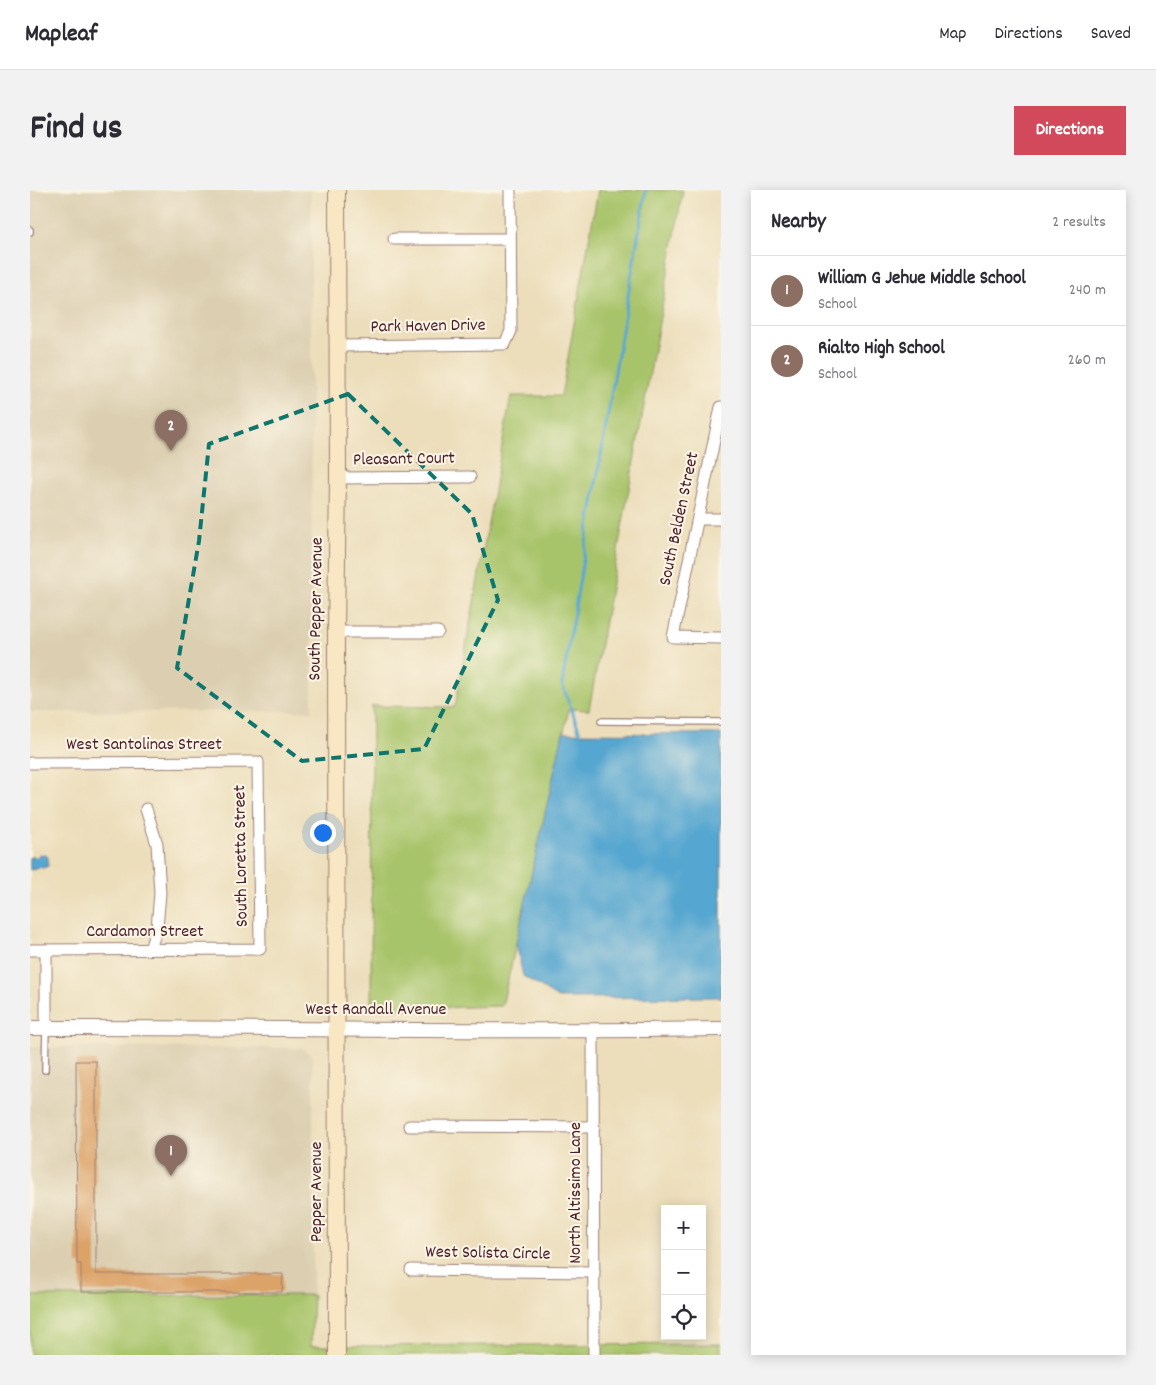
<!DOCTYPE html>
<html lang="en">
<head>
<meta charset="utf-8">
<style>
  body { margin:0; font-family:Dekko,sans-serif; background:#f2f2f3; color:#2b2b33 }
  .controls { position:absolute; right:15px; bottom:15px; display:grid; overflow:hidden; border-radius:0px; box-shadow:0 2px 12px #0003 }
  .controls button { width:45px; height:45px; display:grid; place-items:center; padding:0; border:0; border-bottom:1px solid #e1e1e2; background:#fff; color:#2b2b33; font:25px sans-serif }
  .you { position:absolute; left:292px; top:642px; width:18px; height:18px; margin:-12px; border:4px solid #fff; border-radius:50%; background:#1a73e8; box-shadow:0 0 0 8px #1a73e833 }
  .badge { display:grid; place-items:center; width:32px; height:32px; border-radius:50%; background:#d1495b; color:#fff; font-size:16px; font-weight:700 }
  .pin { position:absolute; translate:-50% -41px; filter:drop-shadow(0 1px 2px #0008) }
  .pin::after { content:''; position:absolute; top:26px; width:18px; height:15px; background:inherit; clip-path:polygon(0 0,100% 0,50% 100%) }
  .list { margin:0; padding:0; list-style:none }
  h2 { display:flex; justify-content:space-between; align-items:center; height:65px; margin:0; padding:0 20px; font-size:21px }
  h2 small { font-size:16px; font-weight:400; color:#7c7c81 }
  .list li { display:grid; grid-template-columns:32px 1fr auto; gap:15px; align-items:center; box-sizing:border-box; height:70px; padding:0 20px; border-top:1px solid #e1e1e2 }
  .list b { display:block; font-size:19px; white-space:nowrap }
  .list p { margin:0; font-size:16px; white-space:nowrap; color:#7c7c81 }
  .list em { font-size:16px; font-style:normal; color:#7c7c81 }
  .icon { flex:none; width:28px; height:28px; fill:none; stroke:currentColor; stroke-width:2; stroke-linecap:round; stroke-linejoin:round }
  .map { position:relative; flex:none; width:691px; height:1165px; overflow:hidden; border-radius:0px }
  header { display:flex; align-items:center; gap:30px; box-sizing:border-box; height:70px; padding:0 25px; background:#fff; border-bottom:1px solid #e1e1e2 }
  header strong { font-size:24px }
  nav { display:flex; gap:28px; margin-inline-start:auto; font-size:18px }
  .intro { display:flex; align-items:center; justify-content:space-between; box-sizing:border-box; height:120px; padding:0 30px }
  h1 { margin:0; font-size:35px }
  .button { padding:12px 22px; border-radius:0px; background:#d1495b; color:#fff; font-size:18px; font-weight:700 }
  main { display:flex; gap:30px; padding:0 30px }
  aside { flex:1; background:#fff; border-radius:0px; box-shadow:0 2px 12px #0003 }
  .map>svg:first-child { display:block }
  .built { fill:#dccfb1 }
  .green { fill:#a8c46b; stroke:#79724b }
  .water { fill:#55a6d0; stroke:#50627e }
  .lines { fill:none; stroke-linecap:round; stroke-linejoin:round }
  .stream { stroke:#55a6d0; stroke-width:3 }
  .building { fill:#dca369 }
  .service-casing { stroke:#9b7e73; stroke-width:8 }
  .minor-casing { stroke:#9b7e73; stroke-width:13 }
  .tertiary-casing { stroke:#9b7e73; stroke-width:16 }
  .secondary-casing { stroke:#9b7e73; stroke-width:18 }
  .service { stroke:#fff; stroke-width:5.5 }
  .minor { stroke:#fff; stroke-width:11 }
  .tertiary { stroke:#fff; stroke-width:14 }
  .secondary { stroke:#f9e7c3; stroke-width:16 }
  .marked { fill:none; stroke:#0f766e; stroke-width:4; stroke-dasharray:10 6; stroke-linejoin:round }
  .labels { text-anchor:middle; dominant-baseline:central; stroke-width:4; stroke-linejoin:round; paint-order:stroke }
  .street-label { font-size:18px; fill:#4a1f2b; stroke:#fcf5e5 }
</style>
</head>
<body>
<header>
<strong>Mapleaf</strong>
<nav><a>Map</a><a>Directions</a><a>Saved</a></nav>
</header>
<div class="intro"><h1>Find us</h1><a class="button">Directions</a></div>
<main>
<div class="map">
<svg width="691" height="1165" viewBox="0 0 691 1165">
  <rect width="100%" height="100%" fill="#fcf5e5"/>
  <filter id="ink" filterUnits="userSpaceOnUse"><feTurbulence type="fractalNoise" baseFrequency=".02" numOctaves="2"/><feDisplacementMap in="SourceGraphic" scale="10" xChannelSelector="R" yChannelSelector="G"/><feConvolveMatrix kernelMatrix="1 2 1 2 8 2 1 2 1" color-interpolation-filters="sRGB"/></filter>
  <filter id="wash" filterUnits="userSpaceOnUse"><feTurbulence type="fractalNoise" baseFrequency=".0096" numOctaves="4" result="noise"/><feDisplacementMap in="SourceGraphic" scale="20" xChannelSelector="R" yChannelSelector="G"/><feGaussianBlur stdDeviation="1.12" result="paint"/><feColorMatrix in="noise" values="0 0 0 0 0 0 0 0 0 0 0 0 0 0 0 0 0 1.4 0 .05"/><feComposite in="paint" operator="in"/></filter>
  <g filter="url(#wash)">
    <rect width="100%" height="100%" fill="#ecdebb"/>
    <!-- built -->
    <g class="built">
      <path d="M0,0h281l1,521 -282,1z"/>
      <path d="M0,857l273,1 10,9v238l-283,1z"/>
    </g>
    <!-- green -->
    <g class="green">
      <path d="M568,0h85l-94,520 -20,-1 -67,297 -131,4 1,-304 83,1 56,-311h50z"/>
      <path d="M283,1105l-2,51 410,-2v11h-691v-59z"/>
    </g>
    <!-- water -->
    <g class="water">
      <path d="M533,543l158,1v263l-163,1 -35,-22 -7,-33z"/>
      <path d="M9,665h7l2,2v9l-5,2 -7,-1 -1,2 -5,1v-13h9z"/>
    </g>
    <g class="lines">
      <!-- stream -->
      <path class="stream" d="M550,543l-18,-49 84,-494"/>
    </g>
    <g id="blocks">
      <!-- building -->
      <path class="building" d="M46,871h20v213h187l-1,18h-201v-28h-4z"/>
    </g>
  </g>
  <g filter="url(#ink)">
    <use href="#blocks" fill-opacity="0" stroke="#9b7e73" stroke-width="1"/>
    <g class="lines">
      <!-- service casing -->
      <g class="service-casing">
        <g id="service">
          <path d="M0,40v2"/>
          <path d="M571,531l120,1"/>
          <path d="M15,880l1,-42"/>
        </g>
      </g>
      <!-- minor casing -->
      <g class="minor-casing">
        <g id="minor">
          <path d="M364,49h116"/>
          <path d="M307,156l168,-2 6,-13 -1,-141"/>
          <path d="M691,217l-48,230 48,1"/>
          <path d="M308,288l132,-1"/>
          <path d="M669,329h22"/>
          <path d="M306,442h102"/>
          <path d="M0,573l228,-1 2,187 -230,1"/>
          <path d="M116,619l11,35 3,49 -3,35 -7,21"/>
          <path d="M16,760v78"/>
          <path d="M563,841l1,324"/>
          <path d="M379,936l185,1"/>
          <path d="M381,1080l183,2"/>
        </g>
      </g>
      <!-- tertiary casing -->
      <g class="tertiary-casing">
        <path id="tertiary" d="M0,838c230,-1 461,5 691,1"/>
      </g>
      <!-- secondary casing -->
      <g class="secondary-casing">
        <path id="secondary" d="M307,1165l-1,-723 2,-154 -1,-288"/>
      </g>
      <!-- service -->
      <use href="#service" class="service"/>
      <!-- minor -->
      <use href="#minor" class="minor"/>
      <!-- tertiary -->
      <use href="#tertiary" class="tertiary"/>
      <!-- secondary -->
      <use href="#secondary" class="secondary"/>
    </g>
  </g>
  <!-- marked area -->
  <path class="marked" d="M318,204l124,120 26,86 -74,149 -122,12 -125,-93 22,-127 10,-97z"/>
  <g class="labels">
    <!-- street labels -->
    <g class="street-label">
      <text transform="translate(398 137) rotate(-1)">Park Haven Drive</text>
      <text transform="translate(374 270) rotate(-1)">Pleasant Court</text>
      <text transform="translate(650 329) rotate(-78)">South Belden Street</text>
      <text transform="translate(287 419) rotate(-89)">South Pepper Avenue</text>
      <text x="114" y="555">West Santolinas Street</text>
      <text transform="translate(212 666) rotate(-91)">South Loretta Street</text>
      <text x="115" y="742">Cardamon Street</text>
      <text x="346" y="820">West Randall Avenue</text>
      <text transform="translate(287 1002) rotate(-90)">Pepper Avenue</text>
      <text transform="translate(546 1003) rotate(-90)">North Altissimo Lane</text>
      <text transform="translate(458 1064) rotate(1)">West Solista Circle</text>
    </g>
  </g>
</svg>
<div class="controls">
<button>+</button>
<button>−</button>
<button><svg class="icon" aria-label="locate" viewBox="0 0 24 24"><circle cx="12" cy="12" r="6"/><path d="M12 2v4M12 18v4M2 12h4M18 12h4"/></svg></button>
</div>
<div class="you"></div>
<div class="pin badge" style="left:141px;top:986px;background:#8d6e63">1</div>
<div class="pin badge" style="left:141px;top:261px;background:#8d6e63">2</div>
</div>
<aside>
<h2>Nearby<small>2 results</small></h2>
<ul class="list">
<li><span class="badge" style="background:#8d6e63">1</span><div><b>William G Jehue Middle School</b><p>School</p></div><em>240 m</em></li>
<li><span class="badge" style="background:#8d6e63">2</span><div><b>Rialto High School</b><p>School</p></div><em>260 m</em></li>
</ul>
</aside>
</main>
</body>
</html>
